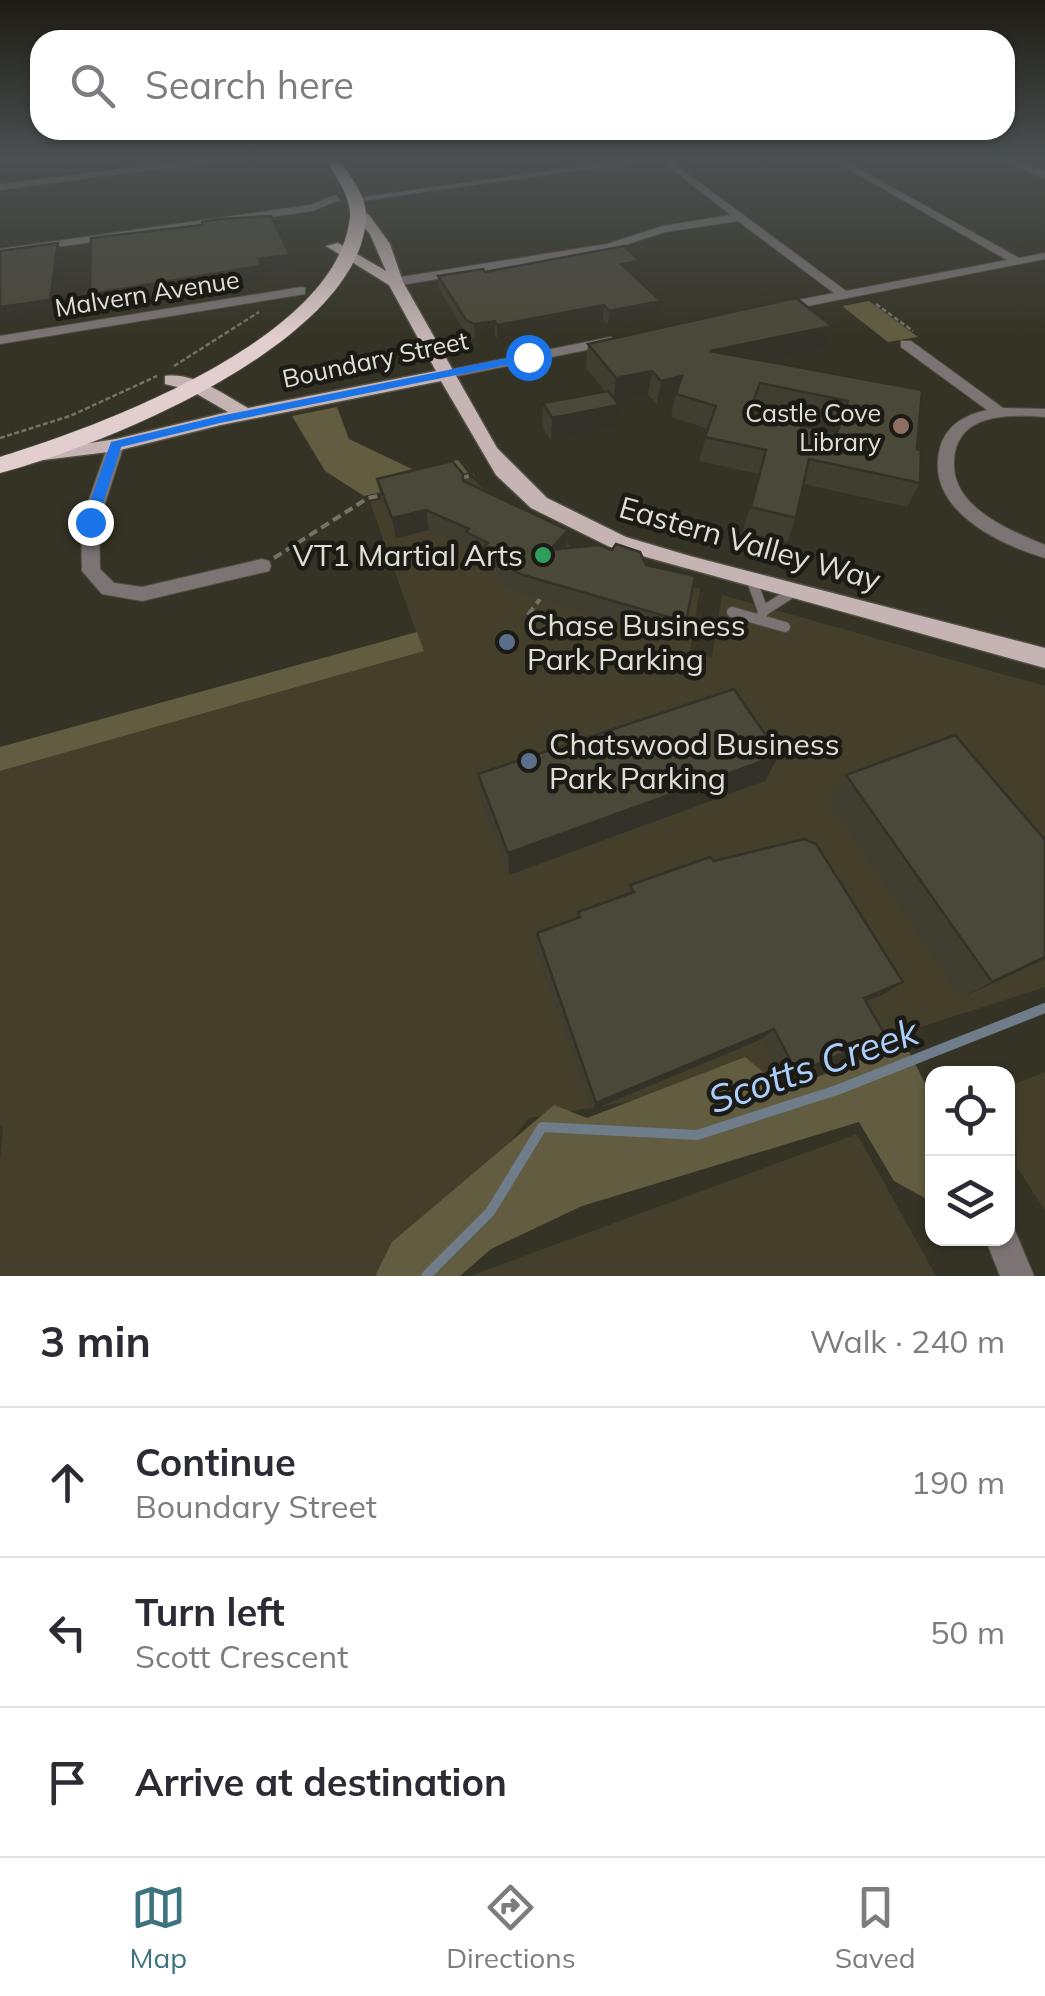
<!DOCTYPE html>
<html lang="en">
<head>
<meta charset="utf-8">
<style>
  body { margin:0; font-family:Mulish,sans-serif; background:#f2f2f3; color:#2b2b33 }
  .controls { position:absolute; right:30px; bottom:30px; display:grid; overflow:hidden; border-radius:20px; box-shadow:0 2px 8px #0004 }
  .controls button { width:90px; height:90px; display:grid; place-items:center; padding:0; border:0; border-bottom:2px solid #e1e1e2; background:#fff; color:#2b2b33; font:50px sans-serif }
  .stop { position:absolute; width:30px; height:30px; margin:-22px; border:8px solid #1a73e8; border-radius:50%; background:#fff }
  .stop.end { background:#1a73e8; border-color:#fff; box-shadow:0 2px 10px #0008 }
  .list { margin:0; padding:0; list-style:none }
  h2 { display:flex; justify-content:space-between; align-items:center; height:130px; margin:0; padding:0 40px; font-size:42px }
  h2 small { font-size:32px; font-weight:400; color:#7c7c81 }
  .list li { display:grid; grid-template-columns:65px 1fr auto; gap:30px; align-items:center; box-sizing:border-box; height:150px; padding:0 40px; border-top:2px solid #e1e1e2 }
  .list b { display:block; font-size:38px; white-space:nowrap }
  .list p { margin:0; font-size:32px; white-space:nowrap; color:#7c7c81 }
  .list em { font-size:32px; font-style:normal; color:#7c7c81 }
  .icon { flex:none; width:55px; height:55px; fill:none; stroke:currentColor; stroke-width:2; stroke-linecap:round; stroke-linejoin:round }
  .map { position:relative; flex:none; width:1045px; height:1276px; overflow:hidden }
  .search { position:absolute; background:#fff; box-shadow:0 2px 8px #0004; left:30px; right:30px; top:30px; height:110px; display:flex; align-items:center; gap:25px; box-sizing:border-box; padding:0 35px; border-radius:30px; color:#7c7c81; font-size:38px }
  .sheet { height:580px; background:#fff }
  nav { display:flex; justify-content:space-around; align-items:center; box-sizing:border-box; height:140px; border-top:2px solid #e1e1e2; background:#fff; font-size:28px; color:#7c7c81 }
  nav a { display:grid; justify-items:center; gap:5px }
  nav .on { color:#3d737f }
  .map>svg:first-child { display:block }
  .built { fill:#433f2b }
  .green { fill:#625d40 }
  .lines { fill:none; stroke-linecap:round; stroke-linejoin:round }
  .stream { stroke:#6f7c8a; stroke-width:10 }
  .lane-casing { stroke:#504f41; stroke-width:12 }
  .street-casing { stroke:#504f41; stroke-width:2 }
  .primary-casing { stroke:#504f41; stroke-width:3 }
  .highway-casing { stroke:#504f41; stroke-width:2 }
  .path-far1 { stroke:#737265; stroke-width:2.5; stroke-dasharray:5 2.5; stroke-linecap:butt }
  .path { stroke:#737265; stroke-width:4; stroke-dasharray:9 5; stroke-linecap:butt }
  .lane { stroke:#7c7474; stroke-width:10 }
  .street { fill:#7c7474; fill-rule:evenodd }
  .primary { fill:#c6b4b5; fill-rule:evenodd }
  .highway { fill:#e3cecf; fill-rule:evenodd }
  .wall { fill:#403e31; fill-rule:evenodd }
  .shaded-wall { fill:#343228 }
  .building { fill:#4a4839; stroke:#343228; stroke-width:2.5; fill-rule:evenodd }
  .route { fill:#1a73e8 }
  .education-dot { fill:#8d6e63; stroke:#1b1a14; stroke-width:4 }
  .leisure-dot { fill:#2e9e5b; stroke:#1b1a14; stroke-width:4 }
  .service-dot { fill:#5c6f8a; stroke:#1b1a14; stroke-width:4 }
  .labels { text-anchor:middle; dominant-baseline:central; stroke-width:9; stroke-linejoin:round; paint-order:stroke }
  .far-street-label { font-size:25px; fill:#e0dfd6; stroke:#1b1a14 }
  .far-poi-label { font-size:25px; fill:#e0dfd6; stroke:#1b1a14; text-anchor:end }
  .street-label { font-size:30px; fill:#e0dfd6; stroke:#1b1a14 }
  .poi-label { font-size:30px; fill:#e0dfd6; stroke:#1b1a14; text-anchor:start }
  .near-water-label { font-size:38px; font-style:italic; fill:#abcefd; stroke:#1b1a14 }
</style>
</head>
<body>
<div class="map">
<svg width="1045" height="1276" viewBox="0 0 1045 1276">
  <rect width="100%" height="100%" fill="#353325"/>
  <!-- built -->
  <g class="built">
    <path d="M472,478l32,30 82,47 114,34 -10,62 22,6 10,-62 323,91v301l-292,94 -224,37 -125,158h-404v-505l423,-120 -53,-149z"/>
    <path d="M1045,1072v139l-28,-44 -3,-83z"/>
    <path d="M857,1134l79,142h-466z"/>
  </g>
  <!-- green -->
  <g class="green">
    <path d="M869,301l49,36 -30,5 -46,-36z"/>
    <path d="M337,407l12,32 65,31 44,-10 10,13 -104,23 -39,-25 -33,-55z"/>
    <path d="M417,632l7,19 -424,120v-24z"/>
    <path d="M904,1042l28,55v105l-38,-21 -35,-59 -277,84 -91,43 -31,27h-85l17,-34 162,-137 33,13 158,-61 40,33z"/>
  </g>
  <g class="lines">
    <!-- stream -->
    <path class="stream" d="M426,1276l64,-64 52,-85 155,8 140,-45 208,-82"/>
    <!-- lane casing -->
    <g class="lane-casing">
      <g id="lane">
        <path d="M752,581l11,30 -2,9"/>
        <path d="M763,611l30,-19"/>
        <path d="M732,612l53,15"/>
      </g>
    </g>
    <!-- street casing -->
    <g class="street-casing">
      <g id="street">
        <path d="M200,160h24l-224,30v-6z"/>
        <path d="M627,160h22l-294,42 -5,-3z"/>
        <path d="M660,160h9l177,131 161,-31 -174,-100h10l176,98 26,-5v6l-268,53 -6,-4 2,-3 61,-12 -96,-72 -73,11 -56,18 -214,36 -6,-4 6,-4 212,-34 56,-18 68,-11z"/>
        <path d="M1004,160h12l29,12v7z"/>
        <path d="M336,195l4,5 -28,11 -312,44v-6l310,-44z"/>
        <path d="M301,287l4,1v6l-305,50v-8z"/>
        <path d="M611,337l7,4 -2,3 -168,34 -7,-4 7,-4z"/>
        <path d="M901,341h10l92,67 42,1v8c-36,-3 -89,-4 -91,44 -1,16 6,31 17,42 20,20 48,31 74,42v13c-47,-14 -121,-49 -105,-110 6,-23 25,-33 47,-38l-86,-63z"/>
        <path d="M116,440l8,5 -25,77 1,47 14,14 28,4 120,-28 7,2 2,5 -2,5 -127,30 -40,-7 -20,-23 -1,-49 27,-77z"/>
        <path d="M1008,1224l5,2 21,50h-34l-15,-38h23z"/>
      </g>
    </g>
    <!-- primary casing -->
    <g class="primary-casing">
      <path id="primary" d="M358,208l11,7 21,29 13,38 94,166 50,50 79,39 64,19 355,92v20l-435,-121 -79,-39 -35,-33 -55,-94 -220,44 -105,26 -97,12v-8l7,-2 90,-14 112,-27 -38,-22 -25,-6v-8c29,-4 58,18 83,32l188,-37 -47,-86 -63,-39 12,-3 48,28 -16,-37 -19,-22z"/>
    </g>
    <!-- highway casing -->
    <g class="highway-casing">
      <path id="highway" d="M326,160h14c9,15 26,35 26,55 -2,126 -263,231 -366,258v-16c101,-31 340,-119 350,-241 1,-20 -15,-40 -24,-56z"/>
    </g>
    <!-- path-far1 -->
    <g class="path-far1">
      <path d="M876,304l37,27"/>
      <path d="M174,366l85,-54"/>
      <path d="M0,438l70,-22 87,-40"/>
    </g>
    <!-- path -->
    <g class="path">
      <path d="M460,478l14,-3"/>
      <path d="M274,558l94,-60 14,-3"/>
      <path d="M528,615l12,-16"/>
    </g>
    <!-- lane -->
    <use href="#lane" class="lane"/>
    <!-- street -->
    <use href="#street" class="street"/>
    <!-- primary -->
    <use href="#primary" class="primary"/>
    <!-- highway -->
    <use href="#highway" class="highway"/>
  </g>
  <!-- wall -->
  <g class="wall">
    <path d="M640,261l-2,14 -4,1 27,25 -2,14 -51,10 -5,-6 -105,20 -3,-4 -20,4 -9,-5 -27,-45 -1,-13z"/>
    <path d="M832,326l-8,23 -58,12 156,29 -5,59 3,34 -13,24 -103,-23 -8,34 -9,24 -44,-11 16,-57 -60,-13 9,-32 -37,-12 3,-16 -17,3 -9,-9 -32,6v26l-65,14 -9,-15 1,-23 62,-12 -19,-23 2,-24zM753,407l86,17 -3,9 -86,-18z"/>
    <path d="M377,479l87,3 104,48 -1,18 79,17 40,57 -5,19 -158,-47 -21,-11v-7l-19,-9v-7l-16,-8v-5l-38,-17 -33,8 -15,-40z"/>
    <path d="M478,774l287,7 -256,94 -28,-76z"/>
    <path d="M846,775l199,65v119l-84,39 -133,-198z"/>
    <path d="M714,861l170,133 -18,8 1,43 -85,36 -20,-42 -170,71 -56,-163 1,-14 40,-14 1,-7 49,-18 3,-9z"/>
  </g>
  <!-- shaded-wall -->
  <g class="shaded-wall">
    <path d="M58,243l6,14 -6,58 -58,8v-16z"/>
    <path d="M290,255l3,13 -30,5 2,7 -168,28 -7,-14 169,-35z"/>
    <path d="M640,261l-2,14 -18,3 1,-14z"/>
    <path d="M661,301l-2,14 -51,10 1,-14z"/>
    <path d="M604,305l-1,14 -105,20 -1,-14z"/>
    <path d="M495,321v14l-20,4 -1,-15z"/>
    <path d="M832,326l-8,23 -119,25 5,-23z"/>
    <path d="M652,371l-4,24 -35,7 3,-24z"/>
    <path d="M682,376l-8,25 -17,3 4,-23z"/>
    <path d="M619,405l-3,22 -65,14 1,-23z"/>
    <path d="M426,510l3,20 -33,8 -4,-20z"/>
    <path d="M568,530l-2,20h-16z"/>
    <path d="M779,755l-14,26 -256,94 -1,-22z"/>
    <path d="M1045,957v2l-84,39 31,-16z"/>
    <path d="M903,982l-19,12 -38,15 18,-11z"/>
    <path d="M774,1029l-12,10 -170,71 4,-7z"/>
    <path d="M885,1035l-18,10 -85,36 15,-8z"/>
    <path d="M0,1125l3,1 -3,33z"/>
  </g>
  <!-- building -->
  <g class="building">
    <path d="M271,216l19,39 -31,4 2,7 -171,28 1,-56 111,-13v-3l18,-3z"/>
    <path d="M58,243l-8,57 -50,7v-56z"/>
    <path d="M624,246l16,15 -19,3 40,37 -52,10 -5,-6 -107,20 -2,-4 -21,3 -8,-4 -28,-44 45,-7 2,3z"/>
    <path d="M796,298l36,28 -122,25 212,39 -5,59 4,1 -1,33 -111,-24 -13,59 -45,-11 15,-57 -61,-13 11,-31 -40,-12 6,-18 -21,5 -9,-10 -36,7 -28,-34zM760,383l88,18 -11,32 -89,-18z"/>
    <path d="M608,391l11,14 -67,13 -9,-15z"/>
    <path d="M452,461l11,13v7l105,49 -18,20 49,-5 13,5 4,-6 24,8 6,13 49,11 -9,46 -163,-47 -22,-11 5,-4 -24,-12 6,-5 -22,-11 3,-3 -43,-19 -34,8 -15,-39z"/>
    <path d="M734,689l45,66 -271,98 -30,-79z"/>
    <path d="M955,735l90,105v117l-53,25 -146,-207z"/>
    <path d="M804,839l12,5 87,138 -39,16 21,37 -88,38 -23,-44 -178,74 -59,-170 43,-16 -2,-5 56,-20 -4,-7 80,-28 4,4z"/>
  </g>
  <!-- sky -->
  <linearGradient id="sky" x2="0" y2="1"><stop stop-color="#1d1c14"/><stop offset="0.47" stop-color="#4b5051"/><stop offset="1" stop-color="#4b5051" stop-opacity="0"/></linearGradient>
  <rect width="1045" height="338" fill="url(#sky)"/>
  <!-- route -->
  <path class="route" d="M528,354l3,6 -311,63 -99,24 -24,75 -7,5 -7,-5 28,-80 109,-26z"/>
  <!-- markers -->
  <circle class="education-dot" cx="901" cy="426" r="10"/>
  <circle class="leisure-dot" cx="543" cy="555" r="10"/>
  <g class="service-dot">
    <circle cx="507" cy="642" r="10"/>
    <circle cx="529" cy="761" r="10"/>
  </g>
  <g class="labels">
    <!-- far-street labels -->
    <g class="far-street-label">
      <text transform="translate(147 293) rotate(-9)">Malvern Avenue</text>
      <text transform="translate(375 359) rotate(-12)">Boundary Street</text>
    </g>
    <!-- far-poi labels -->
    <g class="far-poi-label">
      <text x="881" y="412">Castle Cove<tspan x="881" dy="29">Library</tspan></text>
    </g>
    <!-- street labels -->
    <g class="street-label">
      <text transform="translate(750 543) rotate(16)">Eastern Valley Way</text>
    </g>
    <!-- poi labels -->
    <g class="poi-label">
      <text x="523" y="555" text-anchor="end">VT1 Martial Arts</text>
      <text x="527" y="625">Chase Business<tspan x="527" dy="34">Park Parking</tspan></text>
      <text x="549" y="744">Chatswood Business<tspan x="549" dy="34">Park Parking</tspan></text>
    </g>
    <!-- near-water labels -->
    <g class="near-water-label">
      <text transform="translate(813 1065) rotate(-19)">Scotts Creek</text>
    </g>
  </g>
</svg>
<div class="controls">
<button><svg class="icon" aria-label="locate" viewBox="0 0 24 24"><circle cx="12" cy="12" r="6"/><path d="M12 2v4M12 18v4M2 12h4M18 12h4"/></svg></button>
<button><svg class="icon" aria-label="layers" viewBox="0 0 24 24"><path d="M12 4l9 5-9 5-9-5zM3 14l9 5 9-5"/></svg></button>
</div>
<div class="stop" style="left:528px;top:357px"></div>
<div class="stop end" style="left:90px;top:522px"></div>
<div class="search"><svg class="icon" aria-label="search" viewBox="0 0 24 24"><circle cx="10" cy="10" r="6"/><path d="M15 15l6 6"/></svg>Search here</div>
</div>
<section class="sheet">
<h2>3 min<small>Walk · 240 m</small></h2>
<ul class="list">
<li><svg class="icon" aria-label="ahead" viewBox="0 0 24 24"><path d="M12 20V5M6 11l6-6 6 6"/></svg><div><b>Continue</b><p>Boundary Street</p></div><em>190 m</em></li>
<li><svg class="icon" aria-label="left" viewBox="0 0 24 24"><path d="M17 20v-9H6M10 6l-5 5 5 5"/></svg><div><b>Turn left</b><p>Scott Crescent</p></div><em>50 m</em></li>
<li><svg class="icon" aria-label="arrive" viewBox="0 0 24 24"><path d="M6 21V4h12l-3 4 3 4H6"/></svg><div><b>Arrive at destination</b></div></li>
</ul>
</section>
<nav>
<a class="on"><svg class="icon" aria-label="map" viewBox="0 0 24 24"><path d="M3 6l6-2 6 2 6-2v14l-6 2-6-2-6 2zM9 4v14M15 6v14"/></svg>Map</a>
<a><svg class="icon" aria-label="directions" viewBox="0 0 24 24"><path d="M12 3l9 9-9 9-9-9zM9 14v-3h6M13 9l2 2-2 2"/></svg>Directions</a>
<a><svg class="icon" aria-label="saved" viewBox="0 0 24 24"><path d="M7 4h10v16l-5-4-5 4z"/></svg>Saved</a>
</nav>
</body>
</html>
